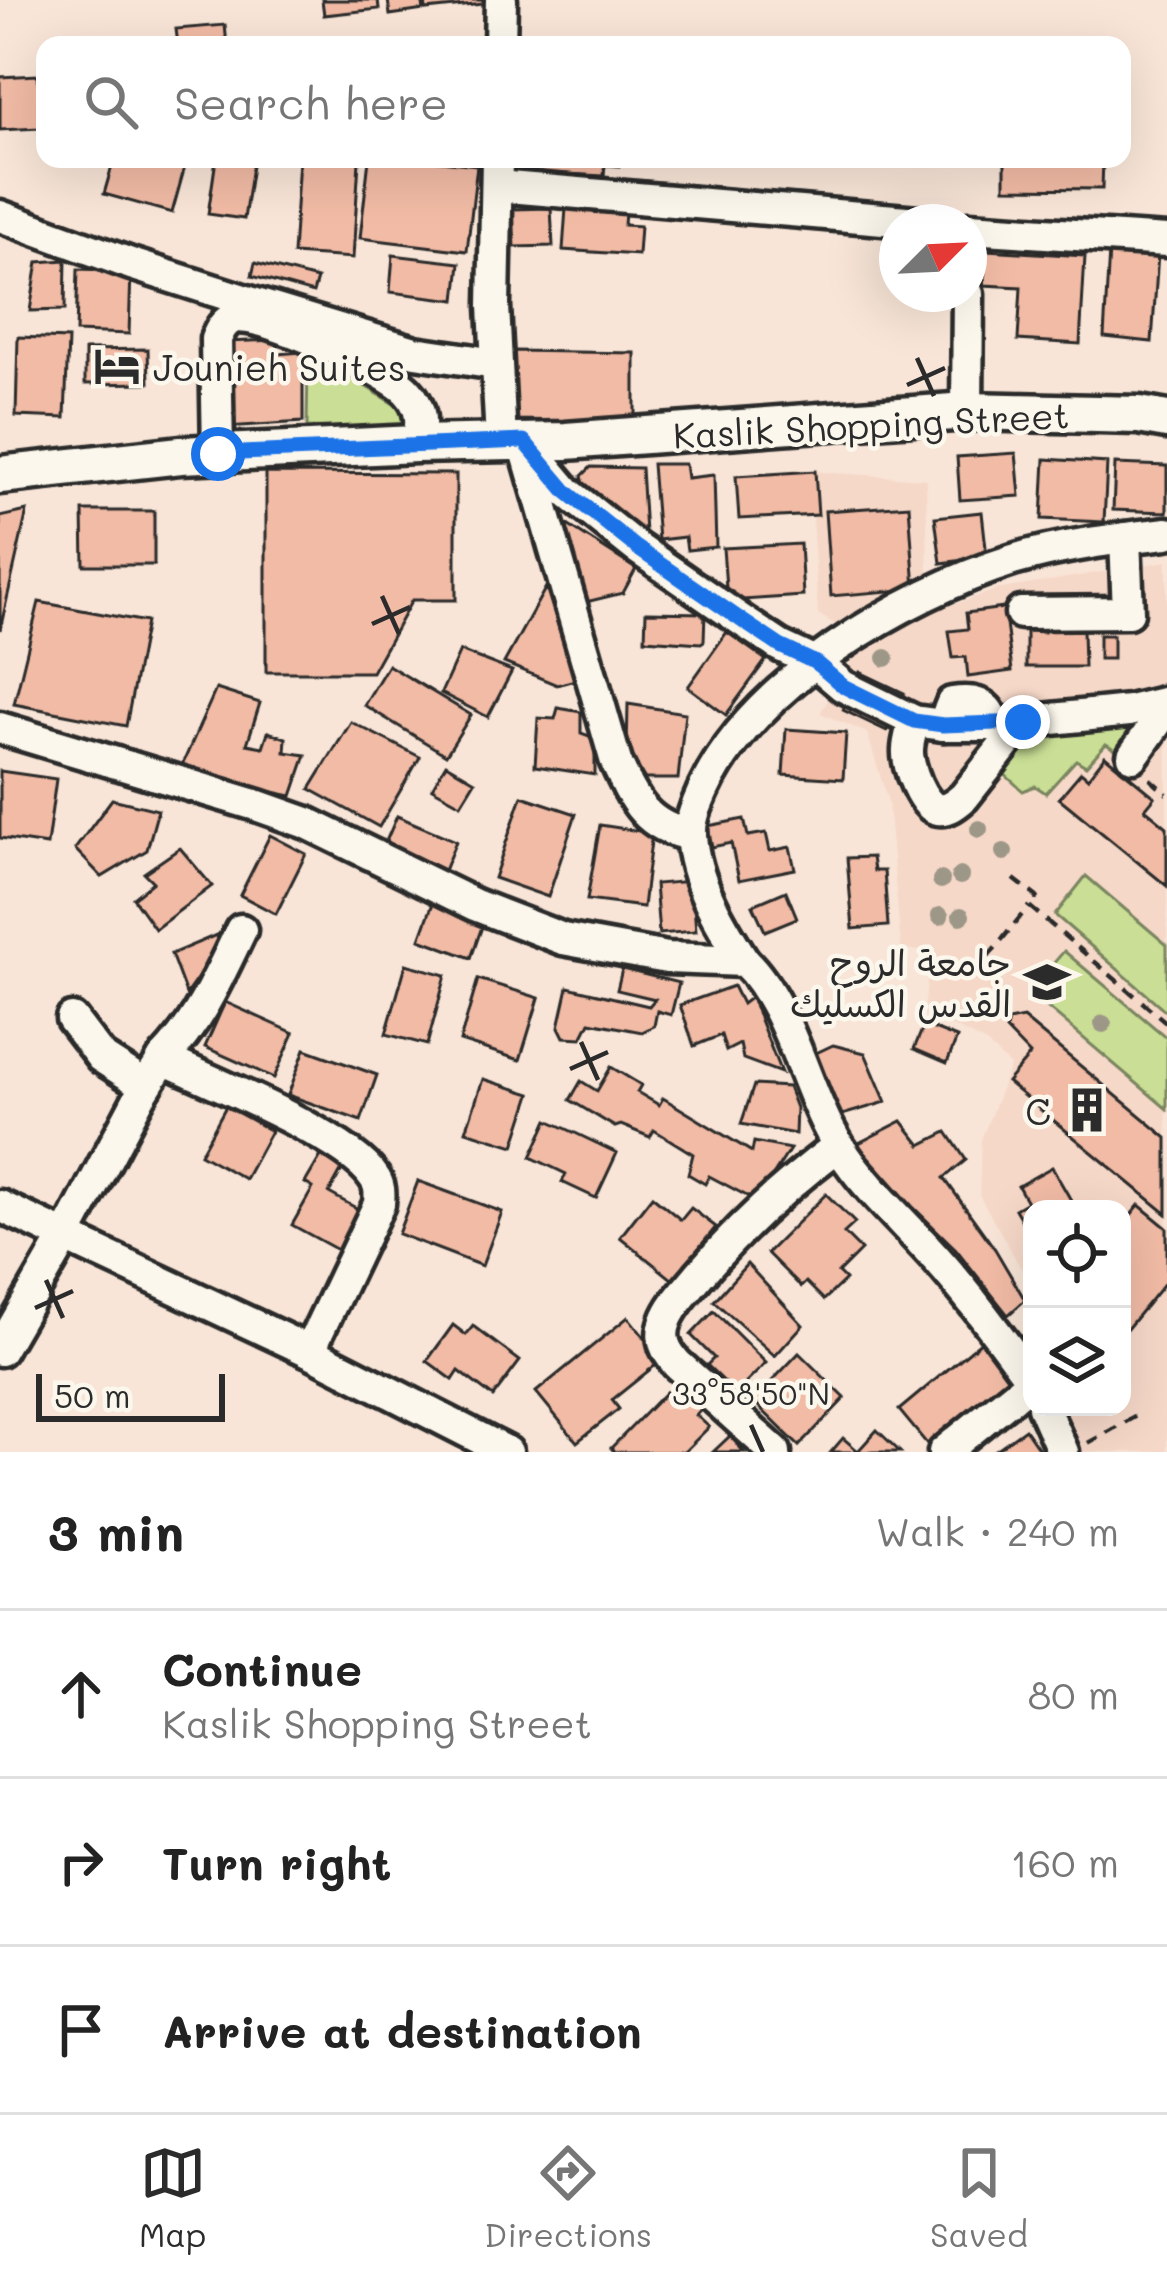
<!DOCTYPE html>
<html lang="en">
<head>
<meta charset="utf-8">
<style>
  body { margin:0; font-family:Mali,"Playpen Sans Arabic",sans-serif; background:#f2f2f2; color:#222 }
  .controls { position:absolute; right:36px; bottom:36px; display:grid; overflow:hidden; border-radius:24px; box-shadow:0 12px 48px #0002 }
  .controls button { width:108px; height:108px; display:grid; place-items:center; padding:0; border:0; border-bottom:3px solid #e0e0e0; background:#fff; color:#222; font:60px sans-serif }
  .compass { position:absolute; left:879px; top:204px; width:108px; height:108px; border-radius:50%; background:#fff; box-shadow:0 12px 48px #0002; rotate:66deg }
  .scale { position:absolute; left:36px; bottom:30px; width:189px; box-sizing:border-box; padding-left:12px; border:6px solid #2b2b2b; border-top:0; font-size:33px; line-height:42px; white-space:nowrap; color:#2b2b2b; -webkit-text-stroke:9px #fbf7ec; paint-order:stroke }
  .stop { position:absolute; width:36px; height:36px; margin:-27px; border:9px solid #1a73e8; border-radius:50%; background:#fff }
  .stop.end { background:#1a73e8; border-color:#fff; box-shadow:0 3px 12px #0008 }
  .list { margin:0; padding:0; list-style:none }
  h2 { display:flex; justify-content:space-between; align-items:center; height:156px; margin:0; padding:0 48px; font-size:51px }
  h2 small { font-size:39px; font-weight:400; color:#767676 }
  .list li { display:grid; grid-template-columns:78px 1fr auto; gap:36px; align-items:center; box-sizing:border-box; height:168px; padding:0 48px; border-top:3px solid #e0e0e0 }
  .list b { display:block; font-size:45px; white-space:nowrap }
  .list p { margin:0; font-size:39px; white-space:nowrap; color:#767676 }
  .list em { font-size:39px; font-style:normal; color:#767676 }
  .icon { flex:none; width:66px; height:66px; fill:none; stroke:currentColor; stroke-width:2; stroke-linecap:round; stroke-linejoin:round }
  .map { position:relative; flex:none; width:1167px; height:1452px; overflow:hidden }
  .search { position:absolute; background:#fff; box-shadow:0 12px 48px #0002; left:36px; right:36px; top:36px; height:132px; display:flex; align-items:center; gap:30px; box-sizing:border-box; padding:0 42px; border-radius:24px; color:#767676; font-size:45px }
  .sheet { height:660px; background:#fff }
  nav { display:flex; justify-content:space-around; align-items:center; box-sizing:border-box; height:168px; border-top:3px solid #e0e0e0; background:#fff; font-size:33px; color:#767676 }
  nav a { display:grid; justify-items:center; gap:6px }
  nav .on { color:#2b2b2b }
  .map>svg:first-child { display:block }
  .built { fill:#f6d8c8 }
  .green { fill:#cadf95; stroke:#7a8560; stroke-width:3 }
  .building { fill:#f1bba5; stroke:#2b2b2b; stroke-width:3 }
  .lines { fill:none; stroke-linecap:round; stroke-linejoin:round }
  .minor-casing { stroke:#2b2b2b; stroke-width:39 }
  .major-casing { stroke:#2b2b2b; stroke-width:45 }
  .path { stroke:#2b2b2b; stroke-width:4.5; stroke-dasharray:12 9; stroke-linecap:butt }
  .minor { stroke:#fbf7ec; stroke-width:30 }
  .major { stroke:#fbf7ec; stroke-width:36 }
  .tree { fill:#9d9787 }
  .route { stroke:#1a73e8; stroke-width:15 }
  .ticks { fill:none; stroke:#2b2b2b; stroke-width:4.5 }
  .labels { text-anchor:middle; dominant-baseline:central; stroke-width:9; stroke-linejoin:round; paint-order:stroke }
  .poi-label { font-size:36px; fill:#2b2b2b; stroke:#fbf7ec; text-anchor:end }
  .street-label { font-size:36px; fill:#2b2b2b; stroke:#fbf7ec }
  .ticks-label { font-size:30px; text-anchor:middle; fill:#2b2b2b; stroke:#fbf7ec; stroke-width:9; stroke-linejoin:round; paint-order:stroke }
</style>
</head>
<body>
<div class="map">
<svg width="1167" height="1452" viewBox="0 0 1167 1452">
  <rect width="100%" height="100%" fill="#f8e5d7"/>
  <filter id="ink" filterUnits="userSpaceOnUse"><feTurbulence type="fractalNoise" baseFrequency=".00833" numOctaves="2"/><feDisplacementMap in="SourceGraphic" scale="24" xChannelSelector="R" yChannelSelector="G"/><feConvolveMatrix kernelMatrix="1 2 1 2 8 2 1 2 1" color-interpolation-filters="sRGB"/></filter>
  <g filter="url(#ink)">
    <!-- built -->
    <path class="built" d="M809,471l117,8 3,134 66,-23 172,-29v891h-88l-21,-45h64v-198h-90v78l-53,-92 2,-55 29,-74 -24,-23 -62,-31 6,-59 -29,-5 -13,-146 -21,-69 -47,-20 44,-71 -46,-28z"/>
    <!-- green -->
    <g class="green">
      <path d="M308,364l23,1 74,46 -1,18 -97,-2z"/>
      <path d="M1142,725l-23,27 -13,-8 -20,22 -10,-6 -30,33 -11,-7 -12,5 -21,-19 26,-38z"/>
      <path d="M1086,876l81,69v67l-112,-97z"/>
      <path d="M1064,951l103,87v71l-138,-117z"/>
    </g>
    <!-- building -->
    <g class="building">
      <path d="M322,0h56l1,9 -55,6z"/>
      <path d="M388,0h34l2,10 -34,5z"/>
      <path d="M425,0h59v4l-58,6z"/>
      <path d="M225,25l2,20h-49l-2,-16z"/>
      <path d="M38,75l2,53 -40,2v-53z"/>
      <path d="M114,159h73l-15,54 -68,-19z"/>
      <path d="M216,159h37l-9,60 -36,-5z"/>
      <path d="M299,159l60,2 -6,97 -60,-4z"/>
      <path d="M369,159h54l54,6 -10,86 -107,-13z"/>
      <path d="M512,159h108l-1,7 -14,-1 -1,11 -93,-5z"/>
      <path d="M1005,159h98l-1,30 -97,-1z"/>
      <path d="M551,208l2,38 -38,1 -2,-38z"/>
      <path d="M566,208l59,4 -1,13 16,1 -2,29 -75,-5z"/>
      <path d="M986,250l99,6 -5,88 -62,-4 3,-53 -37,-2z"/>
      <path d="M1109,250l49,4 -6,88 -48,-5z"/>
      <path d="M393,255l67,8 -4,37 -66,-8z"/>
      <path d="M66,260l-1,50 -35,1 8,-49z"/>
      <path d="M255,263l62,16 -4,14 -61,-17z"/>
      <path d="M78,269l53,2 -2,63 -53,-2z"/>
      <path d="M18,337l50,2 -3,79 -49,-2z"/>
      <path d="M277,340l1,14 25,-2v70l-77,5v-85z"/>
      <path d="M148,349l1,34 -64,1v-34z"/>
      <path d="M514,351l121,2v69l-121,-2z"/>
      <path d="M1016,453l4,43 -60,4 -3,-43z"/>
      <path d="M1045,459l62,4 -3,59 -62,-3z"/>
      <path d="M652,464h33l2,14 27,-3 2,72 -29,3 -2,-13 -27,3z"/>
      <path d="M1115,464l52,2v46l-54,-2z"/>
      <path d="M591,467l50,1 4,65 -60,-45 -3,-12z"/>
      <path d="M815,471l3,44 -79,4 -3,-43z"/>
      <path d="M266,473l190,1v126h-44l-40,72h-106z"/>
      <path d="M909,505l6,84 -84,7 -6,-85z"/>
      <path d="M27,511l-27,119v-113z"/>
      <path d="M83,511h71v54h-70z"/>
      <path d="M982,512l5,45 -46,6 -6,-46z"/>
      <path d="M566,524l70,45 -13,24 -37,9 -14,-56 -13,-10z"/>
      <path d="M800,544l3,52 -76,5 -4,-53z"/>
      <path d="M546,587l29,93 -18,5 -53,-22z"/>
      <path d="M39,602l107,20 -20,104 -112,-22z"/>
      <path d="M1004,608l8,63 -44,6 -2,-20 -13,1 -4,-27 19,-2 -2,-16z"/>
      <path d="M646,612l59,1 -1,28 -3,2 -56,-4z"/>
      <path d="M1044,621h26v9h13l1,37h-58v-36l18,1z"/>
      <path d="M727,632l39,28 -40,55 -38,-28z"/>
      <rect x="1099" y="635" width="14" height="24"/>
      <path d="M460,651l52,20 -24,46 -47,-24z"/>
      <path d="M388,665l83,50 -25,40 -82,-50z"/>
      <path d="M860,672l44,21 -17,38 -44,-21z"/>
      <path d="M216,689l44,14 -13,41 16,3 5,-15 18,6 -1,14 21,3 -14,41 -113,-24z"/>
      <path d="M628,704l57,9 -7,66h-33l-18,-27z"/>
      <path d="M558,708l23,4v21l14,5v37l-60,-9 3,-48 17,1z"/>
      <path d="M351,722l69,35 -41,70 -69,-38z"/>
      <path d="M786,729l60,4 -3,46 -60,-4z"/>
      <path d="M1105,756l50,41 -10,12 22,18v59l-108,-88 22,-26 7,6z"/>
      <path d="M446,764l29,17 -14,23 -29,-16z"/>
      <path d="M0,771l56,8 -9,66 -47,-7z"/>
      <path d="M522,796l54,18 -28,83 -54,-19z"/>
      <path d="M112,799l46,11 -11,40 -45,27 -27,-28z"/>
      <path d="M397,816l59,25 -15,37 -60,-25z"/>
      <path d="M744,819l4,17 18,-3 4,18 20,-4 5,22 -56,11 -8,-37 -19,4 -4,-21z"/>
      <path d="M600,825l52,8 -9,74 -56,-7z"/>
      <path d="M270,835l36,19 -30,60 -36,-19z"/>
      <path d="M180,848l32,38 -57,43 -22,-31 20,-16 -9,-9z"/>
      <path d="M872,857l2,14h10l4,55 -35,3 -6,-71z"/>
      <path d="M692,881l4,50 -37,3 -4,-50z"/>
      <path d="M786,891l11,27 -32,13 -12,-26z"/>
      <path d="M433,903l51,18 -13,37 -51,-19z"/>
      <path d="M233,928l-47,66 -15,-40z"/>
      <path d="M406,964l40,11 -19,70 -41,-11z"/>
      <path d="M622,969l57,14 -8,32 -14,-4 -3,15 -12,6 -52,-10 -8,16 -18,-1 -5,-10 9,-40 81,19 6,-7 -38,-9z"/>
      <path d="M478,979l61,19 -19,62 -60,-19z"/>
      <path d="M733,986l9,18 9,-7 30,76 -38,-14 -3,-15 -14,7 -5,-16 -27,11 -14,-41z"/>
      <path d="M225,1002l69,31 -20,45 -69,-31z"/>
      <path d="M1023,1018l144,120v76l-160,-132 23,-27 -24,-25 2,-9z"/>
      <path d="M924,1025l33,13 -10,25 -33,-14z"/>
      <path d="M833,1045l32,8 21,49 -47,14 -27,-61z"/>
      <path d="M305,1049l72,26 -16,46 -73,-26z"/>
      <path d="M611,1067l30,18 -4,7 22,13 4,-7 89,54 2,-10 36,7 -29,45 -14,2 -38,-20 -4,8 -17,-10 5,-20 -39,-24 -4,7 -29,-12 -6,2 -45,-27 11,-19 16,10z"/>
      <path d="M483,1079l48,15 -17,52 -48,-15z"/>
      <path d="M754,1085l34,2 8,21 -1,26 -54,-10z"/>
      <path d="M226,1106l45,25 -26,48 -45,-25z"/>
      <path d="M548,1120l69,33 -21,45 -34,-16 4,-8 -35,-17z"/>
      <path d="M902,1121l19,24 26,-13 19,28 -22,18 51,71 30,51 -17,15 -52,-66 -44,-43 -55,-62z"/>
      <path d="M322,1154l22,12 -15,27 38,21 -22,40 -53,-29 21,-37 -8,-5z"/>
      <path d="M1052,1167l24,42h-44v29l-17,-29 12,-7 -9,-16z"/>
      <path d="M418,1181l84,31 -20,54 -84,-32z"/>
      <path d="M826,1194l29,29 -11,10 17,17 -23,23 7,7 -21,20 -18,-18 -5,5 -34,-34z"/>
      <path d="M652,1196l29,24 10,-12 25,19 -43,53 -53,-43z"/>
      <path d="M1139,1205l28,23v52l-45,55v-109z"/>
      <path d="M747,1264l56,61 -28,31 -61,-55z"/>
      <path d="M714,1311l52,52 -30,30 -29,-28 7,-7 -23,-23z"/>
      <path d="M628,1317l25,31 -5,4 9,12 -45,36 7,9 -42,33 -41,-50z"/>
      <path d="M453,1325l13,10 7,-9 47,35 -27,36 -34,-26 -6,9 -26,-19z"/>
      <path d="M982,1341l28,35 -83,68 -28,-34z"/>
      <path d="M799,1353l46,45 -46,48 -46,-45z"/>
      <path d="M681,1387l22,21 -7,7 13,12 -25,25h-69l-4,-4 55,-56 5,5z"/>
      <path d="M1025,1429l16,23h-48z"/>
      <path d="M877,1430l23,22h-69l12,-14 15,13z"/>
      <path d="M730,1436l14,16h-31z"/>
    </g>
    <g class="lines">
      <!-- minor casing -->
      <g class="minor-casing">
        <g id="minor">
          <path d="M500,45l1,-45"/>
          <path d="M497,159l-3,147 7,135"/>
          <path d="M497,186l421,36"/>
          <path d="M0,216l131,48 122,39 162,49 81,12"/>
          <path d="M969,228l198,13"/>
          <path d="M967,411l1,-117"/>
          <path d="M524,441l43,51 70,56 107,74 36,24 36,17 27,23 71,35 29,4h51l135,-14 38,-9"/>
          <path d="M527,453l89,309c18,39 30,65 75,73"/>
          <path d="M218,454l-2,-115c4,-9 8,-18 18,-21 26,-8 153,52 173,73 15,16 16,33 9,53"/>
          <path d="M1021,613l107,-1 -3,-74"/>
          <path d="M914,721c-2,9 -6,20 -6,29 -1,15 14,57 30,59 10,2 19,-6 26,-12l59,-75"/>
          <path d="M943,725l9,-22c21,-3 37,-1 42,22"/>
          <path d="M0,728l259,78 48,17 168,82 88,34 104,19 77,3c47,45 61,133 96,187 26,41 64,74 96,110 35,39 65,81 96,123"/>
          <path d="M1133,756l34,-48"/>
          <path d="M744,961c-24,-37 -50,-80 -53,-126 -1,-16 6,-30 12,-44 49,-108 201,-197 310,-231 50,-15 103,-21 154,-27"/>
          <path d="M72,1019l29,38 45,29"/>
          <path d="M163,1059c36,-37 56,-83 78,-129"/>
          <path d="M0,1206l309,145 198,101"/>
          <path d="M0,1350l66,-114 74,-140 23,-37c47,22 186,78 211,118 6,8 6,16 5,27l-70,147"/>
          <path d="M1043,1407l20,45"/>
          <path d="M775,1452l-98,-88c-11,-13 -18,-25 -11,-43 6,-17 22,-32 33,-46 42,-49 88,-91 139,-129"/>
          <path d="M944,1452l88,-71"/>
        </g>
      </g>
      <!-- major casing -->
      <g class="major-casing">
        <path id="major" d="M0,475l181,-20 235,-11 150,-3 401,-30 172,4 28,5"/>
      </g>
      <!-- path -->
      <g class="path">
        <path d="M1150,779l17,15"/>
        <path d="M1014,879l23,18 -8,9 138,117"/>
        <path d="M988,957l41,-51"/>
        <path d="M1088,1443l50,-28"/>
      </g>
      <!-- minor -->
      <use href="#minor" class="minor"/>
      <!-- major -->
      <use href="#major" class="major"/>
    </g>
    <!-- trees -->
    <g class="tree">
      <circle cx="886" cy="658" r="9"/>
      <circle cx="979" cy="829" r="9"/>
      <circle cx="1004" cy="852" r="9"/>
      <circle cx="960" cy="876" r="9"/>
      <circle cx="941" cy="880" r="9"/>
      <circle cx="940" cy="916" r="9"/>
      <circle cx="961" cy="916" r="9"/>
      <circle cx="1103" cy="1024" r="9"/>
    </g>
  </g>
  <g class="lines" filter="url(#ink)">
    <!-- route -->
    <path class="route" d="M218,454l306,-13 43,51 70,56 107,74 36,24 36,17 27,23 71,35 29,4 80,-3"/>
  </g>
  <!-- ticks -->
  <path class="ticks" d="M917,358l17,38M907,385l38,-17M382,596l17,38M372,624l38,-17M581,1042l17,38M570,1069l38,-17M46,1280l17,38M35,1308l38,-17M751,1425l12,27"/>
  <!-- icons -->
  <defs>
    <g id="hotel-bare" transform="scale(3.6)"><path d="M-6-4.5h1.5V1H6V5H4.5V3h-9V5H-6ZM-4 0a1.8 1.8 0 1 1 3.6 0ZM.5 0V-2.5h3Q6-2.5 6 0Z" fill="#2b2b2b" stroke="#fbf7ec" stroke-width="2.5" paint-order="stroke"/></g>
    <g id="university-bare" transform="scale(3.6)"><path d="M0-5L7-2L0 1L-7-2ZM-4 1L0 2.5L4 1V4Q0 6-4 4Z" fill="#2b2b2b" stroke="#fbf7ec" stroke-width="2.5" paint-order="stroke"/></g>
    <g id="building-bare" transform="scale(3.6)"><path d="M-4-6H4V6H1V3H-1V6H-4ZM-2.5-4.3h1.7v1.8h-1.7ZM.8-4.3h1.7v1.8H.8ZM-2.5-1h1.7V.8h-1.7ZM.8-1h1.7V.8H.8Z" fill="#2b2b2b" stroke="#fbf7ec" stroke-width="2.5" paint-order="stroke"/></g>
  </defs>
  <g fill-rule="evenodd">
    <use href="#hotel-bare" x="117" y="366"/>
    <use href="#university-bare" x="1047" y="982"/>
    <use href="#building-bare" x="1087" y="1110"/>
  </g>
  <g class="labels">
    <!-- poi labels -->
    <g class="poi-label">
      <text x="153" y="366" text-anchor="start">Jounieh Suites</text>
      <text x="1011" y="961">جامعة الروح<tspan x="1011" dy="41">القدس الكسليك</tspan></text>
      <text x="1051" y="1110">C</text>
    </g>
    <!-- street labels -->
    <g class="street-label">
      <text transform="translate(871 424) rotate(-3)">Kaslik Shopping Street</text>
    </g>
  </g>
  <g class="ticks-label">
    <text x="751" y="1405">33°58'50"N</text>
  </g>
</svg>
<div class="controls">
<button><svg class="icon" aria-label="locate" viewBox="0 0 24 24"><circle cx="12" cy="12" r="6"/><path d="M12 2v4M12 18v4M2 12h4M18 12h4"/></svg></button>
<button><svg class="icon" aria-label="layers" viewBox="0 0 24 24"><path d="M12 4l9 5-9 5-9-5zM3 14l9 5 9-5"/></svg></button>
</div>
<svg class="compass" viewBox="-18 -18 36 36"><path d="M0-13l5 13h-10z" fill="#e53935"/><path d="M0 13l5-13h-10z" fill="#767676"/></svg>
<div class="scale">50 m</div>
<div class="stop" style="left:218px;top:454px"></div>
<div class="stop end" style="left:1023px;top:722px"></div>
<div class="search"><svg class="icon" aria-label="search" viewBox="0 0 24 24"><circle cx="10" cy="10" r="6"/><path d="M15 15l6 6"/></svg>Search here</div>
</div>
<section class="sheet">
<h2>3 min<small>Walk · 240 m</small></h2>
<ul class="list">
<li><svg class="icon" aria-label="ahead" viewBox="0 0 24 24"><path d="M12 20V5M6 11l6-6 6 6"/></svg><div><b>Continue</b><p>Kaslik Shopping Street</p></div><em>80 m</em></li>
<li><svg class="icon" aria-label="right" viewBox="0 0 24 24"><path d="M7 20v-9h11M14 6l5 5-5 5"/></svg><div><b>Turn right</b></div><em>160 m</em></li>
<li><svg class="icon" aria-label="arrive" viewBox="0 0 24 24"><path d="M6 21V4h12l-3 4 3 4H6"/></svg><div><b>Arrive at destination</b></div></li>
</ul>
</section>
<nav>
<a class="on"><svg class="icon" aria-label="map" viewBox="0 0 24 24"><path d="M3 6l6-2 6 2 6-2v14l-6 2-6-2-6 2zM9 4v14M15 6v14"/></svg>Map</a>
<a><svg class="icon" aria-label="directions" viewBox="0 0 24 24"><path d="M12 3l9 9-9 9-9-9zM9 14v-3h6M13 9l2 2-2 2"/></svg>Directions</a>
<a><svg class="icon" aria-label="saved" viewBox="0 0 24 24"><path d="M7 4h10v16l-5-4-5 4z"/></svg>Saved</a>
</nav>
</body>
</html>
